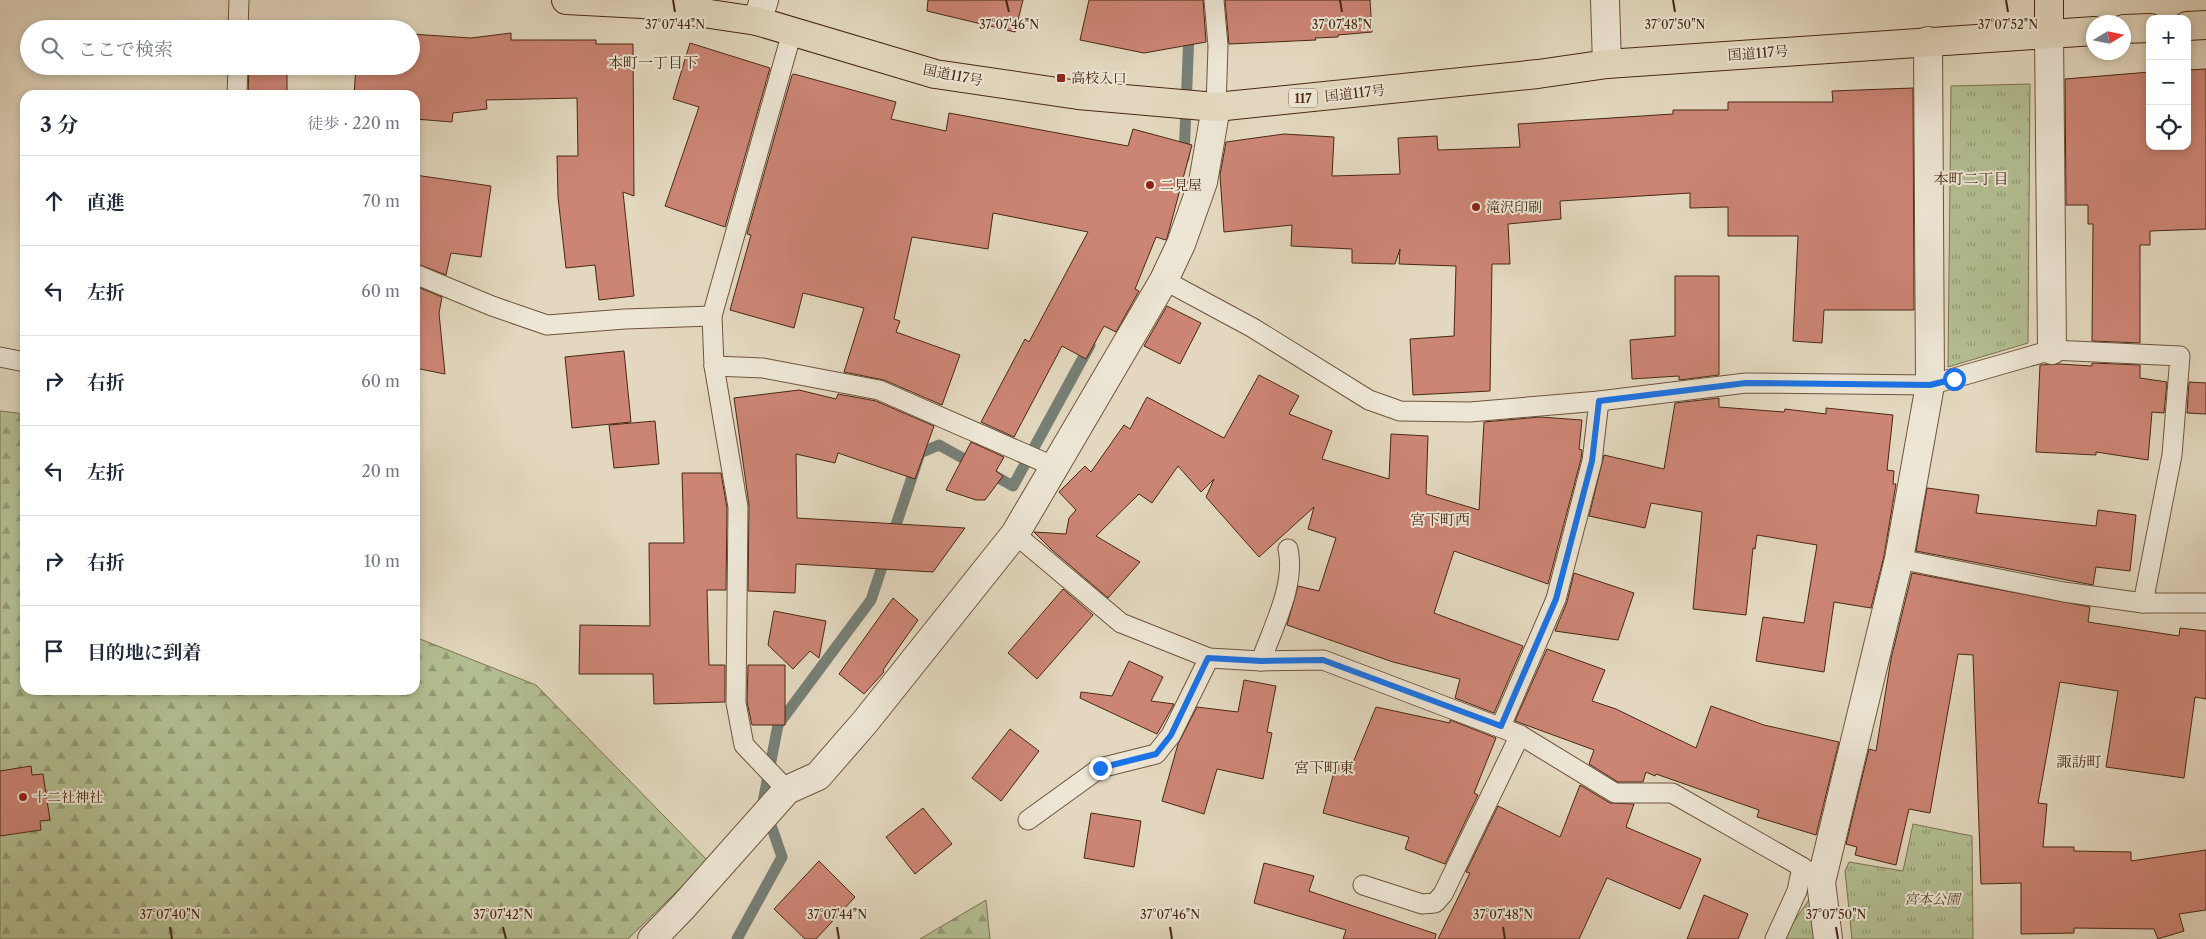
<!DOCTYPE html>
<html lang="ja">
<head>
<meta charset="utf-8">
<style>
  body { margin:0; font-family:"Libre Caslon Text","Noto Serif JP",serif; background:#f6f6f7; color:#1f2937 }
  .controls { position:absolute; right:15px; top:15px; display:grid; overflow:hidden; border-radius:10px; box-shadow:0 2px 8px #0003 }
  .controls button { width:45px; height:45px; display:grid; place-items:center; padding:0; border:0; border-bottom:1px solid #e0e1e3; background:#fff; color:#1f2937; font:25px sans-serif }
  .compass { position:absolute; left:2086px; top:15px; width:45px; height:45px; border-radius:50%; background:#fff; box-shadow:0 2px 8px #0003; rotate:80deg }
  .stop { position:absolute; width:15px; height:15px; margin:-11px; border:4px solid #1a73e8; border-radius:50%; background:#fff }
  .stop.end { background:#1a73e8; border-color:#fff; box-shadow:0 1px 5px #0008 }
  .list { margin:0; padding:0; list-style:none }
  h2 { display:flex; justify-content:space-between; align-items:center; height:65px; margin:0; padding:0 20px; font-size:21px }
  h2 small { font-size:16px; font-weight:400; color:#747a83 }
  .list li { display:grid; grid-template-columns:32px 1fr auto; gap:15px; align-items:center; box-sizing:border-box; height:90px; padding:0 20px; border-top:1px solid #e0e1e3 }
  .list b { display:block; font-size:19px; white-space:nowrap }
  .list em { font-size:16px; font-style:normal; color:#747a83 }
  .icon { flex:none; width:28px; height:28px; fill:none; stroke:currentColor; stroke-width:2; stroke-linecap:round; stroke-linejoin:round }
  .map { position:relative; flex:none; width:2206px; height:939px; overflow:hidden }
  .search { position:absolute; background:#fff; box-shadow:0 2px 8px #0003; left:20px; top:20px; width:400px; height:55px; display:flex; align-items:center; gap:12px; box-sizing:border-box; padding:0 18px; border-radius:28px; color:#747a83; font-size:19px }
  .panel { position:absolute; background:#fff; box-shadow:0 2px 8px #0003; left:20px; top:90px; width:400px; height:605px; border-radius:15px }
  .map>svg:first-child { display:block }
  .forest { fill:url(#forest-firs); stroke:#7e7452 }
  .park { fill:url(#park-tufts); stroke:#7e7452 }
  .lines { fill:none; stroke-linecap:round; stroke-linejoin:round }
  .stream { stroke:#777f76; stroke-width:11 }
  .building { fill:#cc8575; stroke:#482812 }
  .service-casing { stroke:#6f543d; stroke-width:21 }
  .minor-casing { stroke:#6f543d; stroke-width:30 }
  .primary-casing { stroke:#482812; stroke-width:30 }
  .trunk-casing { stroke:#482812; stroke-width:30 }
  .service { stroke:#ede6d5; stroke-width:19 }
  .minor { stroke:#ede6d5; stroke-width:28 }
  .primary { stroke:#e3d8bf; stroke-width:28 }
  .trunk { stroke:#e3d8bf; stroke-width:28 }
  .route { stroke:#1a73e8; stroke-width:6 }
  .ticks { fill:none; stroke:#482812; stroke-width:2 }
  .poi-dot { fill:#8f2418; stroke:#ede6d5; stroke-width:2 }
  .labels { text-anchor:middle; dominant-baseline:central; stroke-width:4; stroke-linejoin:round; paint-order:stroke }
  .shield { fill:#ede6d5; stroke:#7a614c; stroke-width:1 }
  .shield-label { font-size:12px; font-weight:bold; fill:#482812 }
  .street-label { font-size:14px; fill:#482812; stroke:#ede6d5 }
  .poi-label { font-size:14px; fill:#482812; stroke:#ede6d5; text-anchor:start }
  .park-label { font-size:14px; font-style:italic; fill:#5d462c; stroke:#ede6d5 }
  .neighbourhood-label { font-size:15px; fill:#482812; stroke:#ede6d5 }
  .ticks-label { font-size:12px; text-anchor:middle; fill:#482812; stroke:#ede6d5; stroke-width:4; stroke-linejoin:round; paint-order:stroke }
</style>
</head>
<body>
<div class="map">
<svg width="2206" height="939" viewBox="0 0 2206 939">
  <defs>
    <pattern id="forest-firs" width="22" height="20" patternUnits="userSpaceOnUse" patternTransform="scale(1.25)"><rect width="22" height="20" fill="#b3bf92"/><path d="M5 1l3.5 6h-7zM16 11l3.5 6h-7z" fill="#949b76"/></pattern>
    <pattern id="park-tufts" width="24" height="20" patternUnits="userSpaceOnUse" patternTransform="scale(1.25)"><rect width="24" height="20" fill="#b3bf92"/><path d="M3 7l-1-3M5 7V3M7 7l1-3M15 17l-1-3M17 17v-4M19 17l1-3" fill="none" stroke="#949b76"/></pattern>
  </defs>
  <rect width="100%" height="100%" fill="#e3d8bf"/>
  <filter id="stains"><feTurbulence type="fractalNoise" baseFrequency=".004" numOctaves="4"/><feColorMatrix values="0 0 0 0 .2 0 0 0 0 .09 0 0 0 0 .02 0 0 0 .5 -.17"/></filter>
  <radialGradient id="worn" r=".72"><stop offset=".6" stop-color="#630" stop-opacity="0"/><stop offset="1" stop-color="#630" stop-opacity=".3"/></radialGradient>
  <!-- forest -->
  <g class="forest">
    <path d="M0,411l25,3v276h390v-53l121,48 172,176 -80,78h-628z"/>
    <path d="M986,900l4,39h-70z"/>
  </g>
  <!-- park -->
  <g class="park">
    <path d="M2030,84l-2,259 -80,24 3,-281z"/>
    <path d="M1913,824l59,12 1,103h-121l-7,-68 4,-9 54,9z"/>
    <path d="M1821,882l7,57h-46z"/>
  </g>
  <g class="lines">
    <!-- stream -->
    <g class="stream">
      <path d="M1184,158l5,-126"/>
      <path d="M892,537l28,-84 19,-8 74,41 77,-141"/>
      <path d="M737,939l45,-82 -19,-55 15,-77 93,-125 15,-45"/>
    </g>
  </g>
  <!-- building -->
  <g class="building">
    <path d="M928,0h95l-8,32 -88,-21z"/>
    <path d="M1089,0h114l3,42 -62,11 -64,-13z"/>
    <path d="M1225,0h145l2,32 -34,3v2l-23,1 1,2 -87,4z"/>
    <rect x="249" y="25" width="38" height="4"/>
    <path d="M511,33v7h85v4h37l1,152 -11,-4 11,104 -35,4 -4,-35 -29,3 -8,-71 -1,-41h21l-1,-58 -91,2 1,9 -34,4 -1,9 -37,-3v-24h-61l2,-29h55v-32l60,4z"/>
    <path d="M690,43l80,25 -45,159 -60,-21 34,-99 -26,-8z"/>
    <path d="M249,66h38v29h-39z"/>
    <path d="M2206,69v160l-56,2v14h-10v98l-48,-2 1,-117h-5v-19h-22l-1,-126 85,-7v74h37v-76z"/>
    <path d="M794,74l102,28 -5,17 55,12 3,-18 179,33 5,-17 59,16 -25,93 -1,2 -10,-3 -21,52 4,2 -23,41 -12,-6 -18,33 -24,-13 -48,91 -33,-15 44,-83 4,3 59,-110 -95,-19 -5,36 -76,-12 -18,82 6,2 -4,11 64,23 -18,50 -58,-25 -40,-8 20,-64 -61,-15 -9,35 -64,-18 21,-75 -4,-1 45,-159z"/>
    <path d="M1913,88l1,222h-90l-2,33 -29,-2 5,-105h-70v-29l-38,1v-15l-130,8 1,18 -53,5 2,40h-18l-2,127 -77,4 -3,-56 44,-3 2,-70 -57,-2 1,-15 -5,15 -43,-1v-14l-61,-3 1,-21 -68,7 -4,-57 6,-33 58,-8 50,3 -2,39 68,-2 -2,-36 39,-2 1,14 82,-3 -2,-23 155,-10v-4h55v-8h105l-1,-11z"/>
    <path d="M415,175l76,11 -10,71 -30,-4 -5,22 -31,-12z"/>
    <path d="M1675,276h44v99l-40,5v-4l-47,3 -2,-39 45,-4z"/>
    <path d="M415,286l27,11 -3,16 6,61 -30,-6z"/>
    <path d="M1167,306l34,17 -21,41 -36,-18z"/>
    <path d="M624,351l7,71 -59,6 -7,-71z"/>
    <path d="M2092,363l48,2v13l27,4 -3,31 -12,-1 -4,48 -52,-8v3l-60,-3 4,-87 19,-1 33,2z"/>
    <path d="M1259,375l40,21 -10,18 43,17 -10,28 67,20 2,-45 37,2 -2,58 53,16 5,-88 56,-5 42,3 -3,29 3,1 -1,9 -33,125 -94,-33 -20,62 89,33 -29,67 -39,-15 5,-19 -67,-17 -106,-37 11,-39 21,5 17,-53 -28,-9 6,-22 -55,50 -53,-60 8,-18 -13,13 -23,-26 -26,37 -13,-9 -43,42 44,26 -32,36 -56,-48 -18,-18 32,2 3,-16 7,-8 -17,-18 26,-26 6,6 33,-47 6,4 17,-32 77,41z"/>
    <path d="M2189,382l17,1v31l-19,-1z"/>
    <path d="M799,390l37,9 2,-5 38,7 58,25 -19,53 -77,-26 -3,10 -39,-9 1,64 168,10 -32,44 -137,-8 -1,29 -47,-2 1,-86 -15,-107z"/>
    <path d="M1719,398v9l65,5 1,-3 41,5v-6l67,7 -6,55 7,1 -1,13h3l-12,72 -13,52 -37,-6 -10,70 -68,-11 7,-44 41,6 13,-78 -60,-10 -2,14 -2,-1 -7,67 -53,-6 9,-97 -51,-9 -6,25 -56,-12 15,-61 60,14 11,-66z"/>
    <path d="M655,421l4,43 -45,4 -5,-43z"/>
    <path d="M971,442l33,15 -8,14 7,5 -18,24h-9l-30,-10z"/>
    <path d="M682,473h39l6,35 -1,82h-19l2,75h16v37l-71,2 -1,-30h-74l1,-49 70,1 -1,-83h35z"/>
    <path d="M1927,488l52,7 -3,18 120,13 2,-16 38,5 -6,56 -34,-4 -3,18 -177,-34z"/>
    <path d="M1574,573l60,20 -16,47 -63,-9 12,-29z"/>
    <path d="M1912,573l178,34 -2,15 91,14 1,-8 26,3v68l-11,-2 -11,81 -78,-11 12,-76 -58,-9 -22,121 9,1 -4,43h31v4l57,1v9l75,-11v60l-27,4 5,17 -26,8 -4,-10 -80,-1v5l-53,1v-51l-40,1 -8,-229 -15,-1 -28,159 -21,-4 -13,56 -41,-10 2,-8 -11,-3 23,-95 7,2 15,-92z"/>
    <path d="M1063,589l30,26 -56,64 -29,-26z"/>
    <path d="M893,598l25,22 -35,50 1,2 -20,22 -25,-20z"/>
    <path d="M774,611l52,10 -7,37 -9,-7 -17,18 -25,-24z"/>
    <path d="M1547,649l58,21 -13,31 24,8 80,39 15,-42 53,19 75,17 -23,93 -59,-18 2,-7 -103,-36 -1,2 -9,-4 -3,10h-25l-29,-18 5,-14 -79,-29z"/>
    <path d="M1129,661l34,16 -12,24 23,3 -17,30 -77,-36 1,-6 31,4z"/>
    <path d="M748,665h37v60h-33l-5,-23z"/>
    <path d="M1244,680l32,6 -9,46 5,1 -9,46 -46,-10 -13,45 -42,-13 16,-57 19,-37 41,5z"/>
    <path d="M1376,707l74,16v-3l46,18 -22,55 4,2 -33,69 -40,-15 4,-12 -86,-24 14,-52 15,4z"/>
    <path d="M1010,729l29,22 -38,50 -29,-23z"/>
    <path d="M31,766l1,9 11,-1 7,46 -10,1 1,9 -41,6v-65z"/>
    <path d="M1580,785l30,18 24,1 -8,23 75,32 -21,50 -73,-31 -28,61h-141l32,-66 -4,-1 32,-66 62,31z"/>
    <path d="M923,808l29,36 -37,30 -29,-37z"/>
    <path d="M1091,813l50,8 -7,46 -50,-9z"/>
    <path d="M819,861l36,36 -39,42h-11l-31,-30z"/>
    <path d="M1264,863l50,13 -5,15 127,43 -1,5h-92l3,-9 -92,-27z"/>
    <path d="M1704,895l44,19 -10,25h-51z"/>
  </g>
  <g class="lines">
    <!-- service casing -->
    <g class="service-casing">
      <g id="service">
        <path d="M1214,0l4,46 -2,61"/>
        <path d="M238,29l1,-29"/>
        <path d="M237,95l1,-29"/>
        <path d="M415,274l77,32 55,19 78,-6 87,-3"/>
        <path d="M1164,280l89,48 116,72 31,11 70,1 129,-11 147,-18 184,2 122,-35 128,6 -8,99 -29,148"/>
        <path d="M0,357l25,5"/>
        <path d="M714,366l49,2 116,22 176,77"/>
        <path d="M1015,534l106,89 88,35 52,3 62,-1 197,75 95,58h57l130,74 19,15"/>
        <path d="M1899,559l165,33 79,11h63"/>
        <path d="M1261,661c12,-34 35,-77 27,-112"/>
        <path d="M1501,726l55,-127 36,-138 7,-60"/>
        <path d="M787,790l-43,-45 -8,-42 2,-196 -24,-141 -2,-50 80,-284"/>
        <path d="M1028,820l72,-52 56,-14 15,-19 38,-77"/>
        <path d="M1363,885l59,19 13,-1 8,-9 77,-159"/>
        <path d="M1775,939l22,-48 5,-24"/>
      </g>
    </g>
    <!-- minor casing -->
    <g class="minor-casing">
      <g id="minor">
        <path d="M1605,0l2,64"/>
        <path d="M757,21l7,-21"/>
        <path d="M2049,33l3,317"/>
        <path d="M652,939l31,-32 104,-117 31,-14 47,-54 150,-188 149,-254 17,-36 22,-62 13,-75"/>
        <path d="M1828,939l-7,-57 78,-323 31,-174 -2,-344"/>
      </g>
    </g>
    <!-- primary casing -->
    <g class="primary-casing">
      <path id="primary" d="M2049,33v-33"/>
    </g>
    <!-- trunk casing -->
    <g class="trunk-casing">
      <g id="trunk">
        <path d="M566,0l76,4 115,17 178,53 143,21 138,12 322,-33 69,-10 487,-33"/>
        <path d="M2187,26l19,-1"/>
        <path d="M2124,29l26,-1"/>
      </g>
    </g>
    <!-- service -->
    <use href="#service" class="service"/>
    <!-- minor -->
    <use href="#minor" class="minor"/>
    <!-- primary -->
    <use href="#primary" class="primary"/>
    <!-- trunk -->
    <use href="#trunk" class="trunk"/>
  </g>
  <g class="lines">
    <!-- route -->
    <path class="route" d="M1100,768l56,-14 15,-19 37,-77 53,3 62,-1 178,66 55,-127 36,-138 7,-60 147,-18 184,2 24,-6"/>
  </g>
  <!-- ticks -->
  <path class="ticks" d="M673,0l2,12M1006,0l3,12M1340,0l2,12M1673,0l2,12M2006,0l2,12M170,927l2,12M503,927l3,12M837,927l2,12M1170,927l2,12M1503,927l2,12M1836,927l2,12"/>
  <!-- markers -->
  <g class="poi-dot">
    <rect x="1056" y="73" width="10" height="10" rx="2.5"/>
    <circle cx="1150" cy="185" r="5"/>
    <circle cx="1476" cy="207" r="5"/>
    <circle cx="23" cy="797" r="5"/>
  </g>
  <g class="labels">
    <!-- shield labels -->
    <rect class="shield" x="1289" y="88.5" width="28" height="19" rx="4"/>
    <g class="shield-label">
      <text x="1303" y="98">117</text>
    </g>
    <!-- street labels -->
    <g class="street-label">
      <text transform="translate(1758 53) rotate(-4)">国道117号</text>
      <text transform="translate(953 75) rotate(11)">国道117号</text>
      <text transform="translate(1355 93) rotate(-6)">国道117号</text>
    </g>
    <!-- poi labels -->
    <g class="poi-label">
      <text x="1071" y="78">高校入口</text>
      <text x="1160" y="185">二見屋</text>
      <text x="1486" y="207">滝沢印刷</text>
      <text x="33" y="797">十二社神社</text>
    </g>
    <!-- park labels -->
    <g class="park-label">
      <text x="1932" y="899">宮本公園</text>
    </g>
    <!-- neighbourhood labels -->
    <g class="neighbourhood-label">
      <text x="653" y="62">本町一丁目下</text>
      <text x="1971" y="178">本町二丁目</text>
      <text x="1440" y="519">宮下町西</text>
      <text x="2079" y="761">諏訪町</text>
      <text x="1324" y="767">宮下町東</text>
    </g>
  </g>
  <g class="ticks-label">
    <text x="675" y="29">37°07'44"N</text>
    <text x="1009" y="29">37°07'46"N</text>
    <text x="1342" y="29">37°07'48"N</text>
    <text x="1675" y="29">37°07'50"N</text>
    <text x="2008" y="29">37°07'52"N</text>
    <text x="170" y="919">37°07'40"N</text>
    <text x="503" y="919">37°07'42"N</text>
    <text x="837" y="919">37°07'44"N</text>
    <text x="1170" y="919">37°07'46"N</text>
    <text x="1503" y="919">37°07'48"N</text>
    <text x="1836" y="919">37°07'50"N</text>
  </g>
  <rect width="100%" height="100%" filter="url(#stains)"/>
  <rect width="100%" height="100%" fill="url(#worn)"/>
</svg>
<div class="controls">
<button>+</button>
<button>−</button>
<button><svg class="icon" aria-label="locate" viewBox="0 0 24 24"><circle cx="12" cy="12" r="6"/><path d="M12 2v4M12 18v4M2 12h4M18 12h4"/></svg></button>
</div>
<svg class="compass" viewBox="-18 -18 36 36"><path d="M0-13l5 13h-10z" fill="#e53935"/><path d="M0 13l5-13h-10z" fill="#747a83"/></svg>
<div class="stop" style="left:1954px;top:379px"></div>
<div class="stop end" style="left:1100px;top:768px"></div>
<div class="search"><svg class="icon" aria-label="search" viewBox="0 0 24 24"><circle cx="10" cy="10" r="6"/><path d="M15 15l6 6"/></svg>ここで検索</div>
<section class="panel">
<h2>3 分<small>徒歩 · 220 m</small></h2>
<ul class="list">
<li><svg class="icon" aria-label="ahead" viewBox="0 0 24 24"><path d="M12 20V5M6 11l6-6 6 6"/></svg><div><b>直進</b></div><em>70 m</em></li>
<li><svg class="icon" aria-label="left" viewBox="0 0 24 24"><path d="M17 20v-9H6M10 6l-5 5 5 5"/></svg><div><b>左折</b></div><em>60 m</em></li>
<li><svg class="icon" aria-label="right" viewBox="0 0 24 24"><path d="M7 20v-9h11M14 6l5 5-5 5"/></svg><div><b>右折</b></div><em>60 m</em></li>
<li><svg class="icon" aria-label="left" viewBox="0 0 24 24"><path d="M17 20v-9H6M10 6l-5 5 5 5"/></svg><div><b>左折</b></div><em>20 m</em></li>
<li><svg class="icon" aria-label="right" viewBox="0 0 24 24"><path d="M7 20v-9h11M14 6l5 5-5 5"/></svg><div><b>右折</b></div><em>10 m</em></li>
<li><svg class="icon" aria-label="arrive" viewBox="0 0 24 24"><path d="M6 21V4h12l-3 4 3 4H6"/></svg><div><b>目的地に到着</b></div></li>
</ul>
</section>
</div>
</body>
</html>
